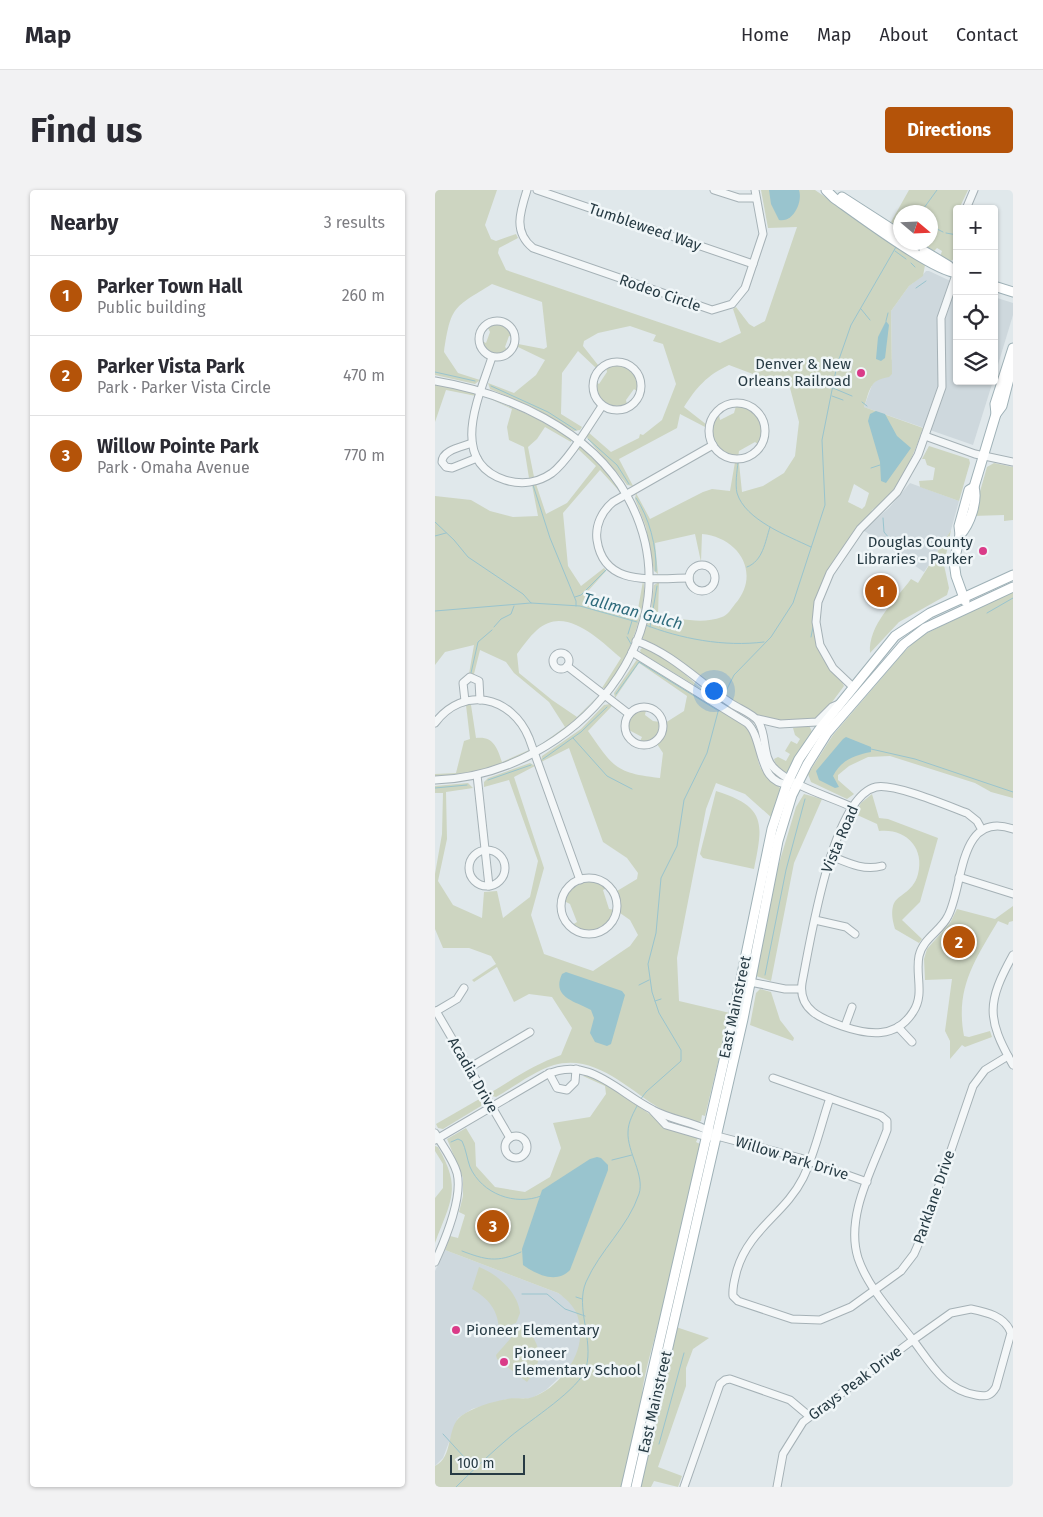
<!DOCTYPE html>
<html lang="en">
<head>
<meta charset="utf-8">
<style>
  body { margin:0; font-family:"Fira Sans",sans-serif; background:#f2f2f3; color:#2b2b33 }
  .controls { position:absolute; right:15px; top:15px; display:grid; overflow:hidden; border-radius:5px; box-shadow:0 1px 4px #0004 }
  .controls button { width:45px; height:45px; display:grid; place-items:center; padding:0; border:0; border-bottom:1px solid #e1e1e2; background:#fff; color:#2b2b33; font:25px sans-serif }
  .compass { position:absolute; left:458px; top:15px; width:45px; height:45px; border-radius:50%; background:#fff; box-shadow:0 1px 4px #0004; rotate:109deg }
  .scale { position:absolute; left:15px; bottom:12px; width:75px; box-sizing:border-box; padding-left:5px; border:2px solid #273b44; border-top:0; font-size:14px; line-height:18px; white-space:nowrap; color:#273b44; -webkit-text-stroke:4px #f0f6f8; paint-order:stroke }
  .you { position:absolute; left:278px; top:500px; width:18px; height:18px; margin:-12px; border:4px solid #fff; border-radius:50%; background:#1a73e8; box-shadow:0 0 0 8px #1a73e833 }
  .badge { display:grid; place-items:center; width:32px; height:32px; border-radius:50%; background:#b45309; color:#fff; font-size:16px; font-weight:700 }
  .pin { position:absolute; translate:-50% -50%; border:2px solid #fff; box-shadow:0 1px 5px #0006 }
  .list { margin:0; padding:0; list-style:none }
  h2 { display:flex; justify-content:space-between; align-items:center; height:65px; margin:0; padding:0 20px; font-size:21px }
  h2 small { font-size:16px; font-weight:400; color:#7c7c81 }
  .list li { display:grid; grid-template-columns:32px 1fr auto; gap:15px; align-items:center; box-sizing:border-box; height:80px; padding:0 20px; border-top:1px solid #e1e1e2 }
  .list b { display:block; font-size:19px; white-space:nowrap }
  .list p { margin:0; font-size:16px; white-space:nowrap; color:#7c7c81 }
  .list em { font-size:16px; font-style:normal; color:#7c7c81 }
  .icon { flex:none; width:28px; height:28px; fill:none; stroke:currentColor; stroke-width:2; stroke-linecap:round; stroke-linejoin:round }
  .map { position:relative; flex:none; width:578px; height:1297px; overflow:hidden; border-radius:5px }
  header { display:flex; align-items:center; gap:30px; box-sizing:border-box; height:70px; padding:0 25px; background:#fff; border-bottom:1px solid #e1e1e2 }
  header strong { font-size:24px }
  nav { display:flex; gap:28px; margin-inline-start:auto; font-size:18px }
  .intro { display:flex; align-items:center; justify-content:space-between; box-sizing:border-box; height:120px; padding:0 30px }
  h1 { margin:0; font-size:35px }
  .button { padding:12px 22px; border-radius:5px; background:#b45309; color:#fff; font-size:18px; font-weight:700 }
  main { display:flex; gap:30px; padding:0 30px }
  aside { flex:1; background:#fff; border-radius:5px; box-shadow:0 1px 4px #0004 }
  .map>svg:first-child { display:block }
  .built { fill:#ced8dd }
  .green { fill:#cdd5c1; fill-rule:evenodd }
  .water { fill:#99c4ce }
  .lines { fill:none; stroke-linecap:round; stroke-linejoin:round }
  .stream { stroke:#99c4ce; stroke-width:1 }
  .minor-casing { stroke:#a5b1b6; stroke-width:9 }
  .major-casing { stroke:#9fb1b7; stroke-width:11 }
  .minor { stroke:#f4f7f8; stroke-width:7 }
  .major { stroke:#fff; stroke-width:9 }
  .poi-dot { fill:#da3b88; stroke:#f0f6f8; stroke-width:2 }
  .labels { text-anchor:middle; dominant-baseline:central; stroke-width:5; stroke-linejoin:round; paint-order:stroke }
  .street-label { font-size:15px; fill:#273b44; stroke:#f0f6f8 }
  .poi-label { font-size:15px; fill:#273b44; stroke:#f0f6f8; text-anchor:end }
  .water-label { font-size:16px; font-style:italic; fill:#2e6a7b; stroke:#f0f6f8 }
</style>
</head>
<body>
<header>
<strong>Map</strong>
<nav><a>Home</a><a>Map</a><a>About</a><a>Contact</a></nav>
</header>
<div class="intro"><h1>Find us</h1><a class="button">Directions</a></div>
<main>
<aside>
<h2>Nearby<small>3 results</small></h2>
<ul class="list">
<li><span class="badge">1</span><div><b>Parker Town Hall</b><p>Public building</p></div><em>260 m</em></li>
<li><span class="badge">2</span><div><b>Parker Vista Park</b><p>Park · Parker Vista Circle</p></div><em>470 m</em></li>
<li><span class="badge">3</span><div><b>Willow Pointe Park</b><p>Park · Omaha Avenue</p></div><em>770 m</em></li>
</ul>
</aside>
<div class="map">
<svg width="578" height="1297" viewBox="0 0 578 1297">
  <rect width="100%" height="100%" fill="#e0e8eb"/>
  <!-- built -->
  <g class="built">
    <path d="M491,81h3l28,13v97h36l-20,64 -109,-38 8,-22 7,-7 13,-19 -1,-48 18,-25 12,-9z"/>
    <path d="M559,107l19,6v12l-19,63z"/>
    <path d="M475,293l49,18 -8,29 -27,42 -61,-42 26,-22z"/>
    <path d="M10,1060l113,43 13,9 9,17v26l-3,10 -9,14 -22,21 -14,8 -25,1 -35,10 -14,9 -15,40 -8,8v-195z"/>
  </g>
  <!-- green -->
  <g class="green">
    <path d="M0,0h62l-12,35 6,14 5,2 20,-7 2,4 -19,10 -1,5 8,17 214,73 21,-10 -8,-24 3,-2 13,17 5,3 11,-6 32,-94 -29,1 -7,-38h54l110,75 -2,11 -14,10 -18,25 1,63 -3,3c-20,3 -19,13 -25,30l59,21c-10,29 -24,65 -51,82l-1,4c-28,37 -73,83 -53,134 5,15 22,27 26,38l-23,31 -32,5 -31,-5 -116,-79 9,-27 3,-26 5,-3 -1,33c21,3 43,10 64,2 5,-1 10,-9 13,-13 27,-31 3,-67 -33,-70l-1,28 -6,-28 -40,9 3,31 -4,-3 -8,-44 -11,-28 1,-6 14,26 53,-27 9,-3 18,2 5,-29 4,1 3,29 21,-6 21,-13 11,-17 4,-34 -9,-34 -61,-23c-22,10 -33,23 -45,42l23,18v3l-27,-14 -3,14 -58,31 14,27 -6,-1c-7,-11 -39,-43 -41,-50l2,-3 23,20 28,-14 1,-4 3,1 19,-15 14,-36 -13,-40 -10,-3 3,-6 -26,-9 -32,7 -14,8 -1,5 15,19 -2,3 -18,-17 -16,22 -1,41 21,13 -2,3 -6,1 -42,-24 -42,-18 -2,-6 26,10 22,-18 9,-15 -27,-13v-3l26,5 3,-2 -5,-45 -50,-18c-39,24 -41,22 -48,68l14,21 22,7 -5,4 -40,-9zM419,294l15,9 -4,13 -3,3 -14,-7z"/>
    <path d="M474,0h59l-9,19h-2v43l-3,7 -5,3 -9,-5 2,-6 -5,-3 -3,3 -13,-8 10,-1v-30h-30l-1,17 -9,-7z"/>
    <path d="M58,133l14,2 7,12 -5,-1 -4,11 4,4 -6,4 -12,-1 -10,-10 1,-3 4,2 4,-11 -3,-6z"/>
    <path d="M180,174l17,5 6,12v11l-4,-3 -8,11 1,5c-17,7 -36,-3 -32,-24l4,3 8,-12 -1,-5z"/>
    <path d="M0,194l40,9 1,3 -30,-6 -11,32z"/>
    <path d="M49,206l50,21 37,22v3l-26,-15 -8,12 -9,8 6,30 -5,1 -5,-31 -15,-7 -2,-13 5,-18z"/>
    <path d="M301,216c21,1 33,20 23,39l-4,-3 -16,9 -1,7c-20,-4 -36,-25 -19,-43l1,5 14,-7z"/>
    <path d="M144,256l28,25 13,21 -20,-22 -37,43 5,53 13,20 23,-18 2,3 -18,20c16,10 32,15 50,18l5,-28c7,21 -20,95 -38,107h-3l19,-30c-21,-18 -56,-54 -84,-28 -8,7 -14,16 -20,24l2,19 33,27 25,17 21,-21 -29,31 -33,21 29,-21 -16,-25 -35,-29 -8,-11 -26,-12 -6,24h-5l5,-29 -29,7 -10,13v-169l36,4 19,11 23,6 25,-1 -6,-31 4,-1 10,30 21,-11 29,-37 -19,-18z"/>
    <path d="M494,256l40,13 1,4 -11,38 -39,-14 -1,-6 14,-1 2,-12 -8,-3 -2,-6h-3z"/>
    <path d="M559,273l19,4v53l-9,1v-6l-31,1 14,-49z"/>
    <path d="M516,340l-7,35 5,23 -2,7 -48,27 -29,31c-2,-28 25,-52 41,-74l7,4z"/>
    <path d="M578,401v207l-22,-6 -16,-9 -85,-27 -22,1 -19,9 -11,9v5l16,14 -7,5 -36,-17 -3,-8 25,-39 71,-83 11,-11v-2z"/>
    <path d="M209,456l30,19 30,26 -63,-38 -1,-3z"/>
    <path d="M203,468l110,69 7,14 3,20 3,8 20,20 -9,29 -27,-24 -29,-11 -10,26 -29,149 2,43 51,12 -25,103 -3,-1 -1,6 -4,2c-11,-4 -25,-7 -36,-14 -32,-19 -66,-56 -107,-44 -20,6 -40,22 -58,32l-4,-1 -2,-3c23,-14 45,-29 71,-38l11,-27 -20,-31 -23,-3 -15,8 -17,-35 -23,15 -2,-2 24,-16 -5,-8 -22,-8h-26l-8,-19v-55l7,-40 1,-41h-8v-7l33,-3 5,5 -27,4 1,47 -9,42 15,24 29,13 2,-26 13,-1 6,27 27,-21 8,-36 -29,-81 -25,7v-5l4,-4 42,-15 5,3 -21,11 30,91 -13,47 13,39 49,17 37,-25 8,-11 -8,-15 -10,-7v-12l-3,-10 20,-12 1,-6 -11,-15 -24,-16 -34,-94 -28,14 1,-6 39,-27 23,-24 6,-1 2,2 -24,25c25,35 26,42 72,47l3,-25 -6,-9 7,-10 1,-11 19,-12 3,-15 -48,-33 -24,35 -1,-5z"/>
    <path d="M31,515h5l5,33c17,-2 21,9 26,24l27,-12 -1,3 -42,17 -51,7v-3l21,-1 8,-32 6,-2z"/>
    <path d="M205,520h6l-1,5 8,6 7,1 -3,14 -8,6 -9,-1 2,-4 -15,-8c0,-10 4,-16 13,-19z"/>
    <path d="M374,535l3,7 -23,40h-6l-6,-4 -3,-9 4,-2 8,4 4,-7 -5,-3 6,-10 6,3 3,-5 -5,-4 -2,-7z"/>
    <path d="M281,601c51,16 47,33 38,78l-51,-11 -3,-4z"/>
    <path d="M369,604l18,5 -28,64 -23,118 -15,-5 21,-106 19,-63z"/>
    <path d="M437,604l7,24 9,1 50,19 -18,64 -18,18 20,19 -3,4 -24,-14c-2,-7 -4,-15 -2,-23 3,-12 20,-12 25,-32 7,-27 -13,-46 -39,-43l-2,-7 -22,-10 6,-11z"/>
    <path d="M151,690l12,1 9,5v2l-4,2 6,19 6,1c-5,20 -27,28 -43,15l5,-3 -7,-18 -6,-3 9,-15z"/>
    <path d="M578,716v15l-4,1 -1,3 -10,-4c-23,39 -43,67 -34,115l5,1 21,-6 2,6 -27,10 -3,-2 -12,14v-18l-5,-10 7,-52 -27,1 -1,-21 3,-10 23,-26 7,-14 38,10z"/>
    <path d="M325,799l11,3 9,28 14,18 -1,3 -43,-16 6,-32z"/>
    <path d="M152,885l11,4 56,38 44,21 -2,4 4,2 -39,179 -3,2c-3,13 -19,65 -15,74l-20,88h-188v-21c19,-9 11,-39 26,-50 13,-9 30,-14 46,-17 8,-2 18,1 26,-2 23,-8 46,-36 47,-60 1,-21 -5,-32 -22,-44l-113,-43 5,-14 8,2 7,-23 -6,-3 4,-16v-18l-16,-39 19,-11 9,15 1,23 19,21 30,5 25,-15 11,-29 -8,-25 37,-6 16,-23 -1,-8 -22,-10z"/>
    <path d="M46,908l2,4 -2,4 -38,23 -5,-1 -2,-4z"/>
    <path d="M0,956l3,1c24,42 13,53 -3,96v-45l8,-10v-24l-8,-13z"/>
    <path d="M44,1077c18,7 39,25 41,46l-4,10 -17,6c-1,-19 -11,-31 -27,-40z"/>
    <path d="M88,1134c18,20 22,36 4,58l-30,-23 -1,-4z"/>
    <path d="M241,1137l33,11 -16,11 -7,19v18l-28,81 24,9 -4,11 -24,-6 -3,6h-12z"/>
  </g>
  <!-- water -->
  <g class="water">
    <path d="M334,0h30c4,12 -6,33 -20,30l-8,-16z"/>
    <path d="M451,131l3,4 -4,33 -4,3 -5,-2 2,-22z"/>
    <path d="M441,221l9,3 12,22 14,12 -25,35 -5,-2 -1,-19 -12,-41 2,-7z"/>
    <path d="M411,547l25,10v5c-16,3 -30,8 -38,24l6,11 -4,1 -16,-8 -3,-9 27,-32z"/>
    <path d="M131,782l56,19 3,4 -14,49 -4,2 -12,-4 -5,-9 4,-15 -3,-8c-15,-9 -40,-12 -29,-36z"/>
    <path d="M162,967l4,1 7,7v5l-38,100c-13,14 -33,5 -47,-5l-1,-16 20,-59 48,-31z"/>
  </g>
  <g class="lines">
    <!-- stream -->
    <g class="stream">
      <path d="M486,22l16,-22"/>
      <path d="M498,37l10,5"/>
      <path d="M511,43l11,2"/>
      <path d="M460,61l11,8"/>
      <path d="M476,73l4,4"/>
      <path d="M481,98l10,-7"/>
      <path d="M426,119l9,11"/>
      <path d="M451,131l2,-8"/>
      <path d="M0,182l40,9"/>
      <path d="M56,196l57,26 28,18"/>
      <path d="M398,198l19,8"/>
      <path d="M397,206l11,4"/>
      <path d="M427,212l5,4"/>
      <path d="M153,249l29,26 12,19"/>
      <path d="M303,272c-1,10 -3,22 -1,31 8,27 51,43 74,54"/>
      <path d="M436,278l9,-3"/>
      <path d="M98,295l17,53 26,63v5"/>
      <path d="M201,308c13,19 21,49 20,73"/>
      <path d="M448,328l1,14 5,6"/>
      <path d="M0,332l19,18 14,17 55,37 8,9 49,3 57,16"/>
      <path d="M0,346l11,-3"/>
      <path d="M312,377c16,-6 18,-25 23,-40"/>
      <path d="M140,407l6,-2 27,-27"/>
      <path d="M0,421l96,-8"/>
      <path d="M552,423l26,-15"/>
      <path d="M208,434c38,15 81,23 121,18"/>
      <path d="M59,437l7,-8 10,-5 3,-8"/>
      <path d="M215,437l7,-41"/>
      <path d="M193,444l4,-13"/>
      <path d="M192,447l4,7"/>
      <path d="M376,447l2,-10"/>
      <path d="M36,483l7,-31 14,-12"/>
      <path d="M181,504l23,-32 78,48"/>
      <path d="M289,505l10,-20 37,-38 22,-34 32,-98 -3,-65 15,-75 14,-40 45,-78"/>
      <path d="M138,548l34,38 25,13"/>
      <path d="M436,559l44,10 98,33"/>
      <path d="M108,569l38,-27 26,-25"/>
      <path d="M53,590l43,-15"/>
      <path d="M0,598l32,-3"/>
      <path d="M330,785l21,-105 19,-71"/>
      <path d="M204,795l10,-5"/>
      <path d="M220,811l6,-2"/>
      <path d="M205,910l6,-8 35,-31v-11l-22,-37 -7,-21 -4,-28 8,-31 5,-55 16,-32 7,-46 23,-47 12,-45"/>
      <path d="M16,952l7,-3 4,2c4,8 5,18 8,26 12,27 45,39 71,29"/>
      <path d="M177,970l20,-5"/>
      <path d="M27,1061c24,9 35,12 59,1"/>
      <path d="M87,1104h25l18,15 20,7"/>
      <path d="M141,1107l6,2"/>
      <path d="M8,1244l32,35"/>
      <path d="M224,1254l25,-91"/>
      <path d="M21,1297c18,-18 36,-35 55,-51 18,-15 70,-48 75,-68 8,-29 -11,-60 0,-86 14,-32 42,-55 53,-88 6,-19 -12,-42 -11,-62 0,-10 6,-20 10,-28"/>
    </g>
    <!-- minor casing -->
    <g class="minor-casing">
      <g id="minor">
        <path d="M92,0c-7,22 -14,42 6,58l179,62 20,-6 13,-16 18,-54 -8,-44"/>
        <path d="M102,0l216,74"/>
        <path d="M279,0l25,8h16"/>
        <path d="M531,19l8,-19"/>
        <circle cx="62" cy="149" r="18"/>
        <path d="M57,167c-12,38 -45,104 13,123 16,5 33,3 47,-7 16,-12 38,-49 50,-67"/>
        <circle cx="182" cy="196" r="24"/>
        <path d="M0,191c72,12 156,49 192,115 75,135 -54,280 -192,284"/>
        <circle cx="302" cy="241" r="28"/>
        <path d="M490,246l50,18 38,8"/>
        <path d="M37,253c-10,4 -30,7 -30,19l4,5 6,1 25,-10"/>
        <circle cx="267" cy="388" r="13"/>
        <path d="M254,388c-36,0 -85,10 -92,-38 -2,-15 5,-29 16,-38l100,-57"/>
        <path d="M201,451c36,12 65,43 96,63 8,5 21,10 26,17 10,15 3,37 18,49 19,17 52,26 76,37"/>
        <path d="M197,462l115,71c18,16 9,64 45,61"/>
        <circle cx="126" cy="471" r="8"/>
        <path d="M132,476l62,48"/>
        <path d="M418,497l-20,-19 -13,-23 -4,-23 2,-20 12,-29 30,-44 37,-37 21,-37 24,-68 -1,-69 16,-46"/>
        <path d="M30,511l-2,-18 7,-6 9,4 1,19"/>
        <circle cx="209" cy="536" r="19"/>
        <path d="M323,529l22,5 37,-2 15,-15 7,-3"/>
        <path d="M0,533c28,-38 77,-27 94,15l51,142"/>
        <path d="M42,585l12,111"/>
        <path d="M547,640l-5,-9 -10,-8c-19,-7 -73,-30 -91,-26 -44,10 -66,156 -74,196 -4,27 20,36 40,43 26,9 54,13 71,-14 12,-18 2,-37 6,-56 4,-18 22,-25 29,-40 16,-30 10,-106 65,-87"/>
        <circle cx="52" cy="678" r="18"/>
        <path d="M396,666c17,7 33,15 51,10"/>
        <path d="M524,687l54,17"/>
        <circle cx="154" cy="716" r="28"/>
        <path d="M380,730l31,7 9,7"/>
        <path d="M578,765c-26,47 -27,63 0,110"/>
        <path d="M315,792l35,7h16"/>
        <path d="M1,821l74,127"/>
        <path d="M0,822l22,-13 7,-11"/>
        <path d="M410,836l7,-19"/>
        <path d="M463,837l14,15"/>
        <path d="M34,878l61,-36"/>
        <path d="M114,883l8,15 10,2 8,-8 1,-13"/>
        <path d="M338,888l108,38 6,5v9c-14,38 -42,86 -29,128 10,30 36,57 55,82l-110,82 -20,32 -6,33"/>
        <path d="M395,908c-9,26 -15,55 -27,80 -18,36 -54,51 -66,92 -2,8 -5,17 -4,26l5,5 54,18 28,1 31,-13 50,-36 13,-17 7,-16 52,-152 12,-16 23,-14"/>
        <path d="M218,921l13,14 41,12h4"/>
        <path d="M0,943c7,12 18,26 22,40 6,24 -12,67 -22,89"/>
        <circle cx="81" cy="957" r="11"/>
        <path d="M0,950l111,-65c43,-20 71,17 107,35 20,11 45,12 64,26l83,22 67,24"/>
        <path d="M536,1119c15,3 34,7 40,24l-15,54c-5,9 -10,10 -20,8 -31,-5 -45,-31 -63,-55l38,-27z"/>
        <path d="M249,1297l36,-103 5,-4 5,-1 60,21 19,16"/>
      </g>
    </g>
    <!-- major casing -->
    <g class="major-casing">
      <g id="major">
        <path d="M391,0l8,8c24,17 99,73 123,75"/>
        <path d="M407,7l59,38"/>
        <path d="M489,61l25,15"/>
        <path d="M559,96l19,6"/>
        <path d="M561,224l6,-8 11,-43"/>
        <path d="M525,345c10,-11 18,-34 14,-48l22,-73 -1,-10 18,-56"/>
        <path d="M530,411l-9,-25 -2,-14 6,-27 -1,-9 10,-36 5,-3"/>
        <path d="M191,1297l99,-431 47,-227 15,-45 12,-25 20,-29 76,-94 35,-23 83,-38"/>
        <path d="M201,1297l107,-468 35,-178 14,-46 15,-30 20,-32 77,-89 21,-16 88,-41"/>
      </g>
    </g>
    <!-- minor -->
    <use href="#minor" class="minor"/>
    <!-- major -->
    <use href="#major" class="major"/>
  </g>
  <!-- markers -->
  <g class="poi-dot">
    <circle cx="426" cy="183" r="5"/>
    <circle cx="548" cy="361" r="5"/>
    <circle cx="21" cy="1140" r="5"/>
    <circle cx="69" cy="1172" r="5"/>
  </g>
  <g class="labels">
    <!-- street labels -->
    <g class="street-label">
      <text transform="translate(210 37) rotate(19)">Tumbleweed Way</text>
      <text transform="translate(225 103) rotate(19)">Rodeo Circle</text>
      <text transform="translate(405 649) rotate(-67)">Vista Road</text>
      <text transform="translate(300 817) rotate(-78)">East Mainstreet</text>
      <text transform="translate(38 885) rotate(60)">Acadia Drive</text>
      <text transform="translate(357 968) rotate(17)">Willow Park Drive</text>
      <text transform="translate(499 1007) rotate(-71)">Parklane Drive</text>
      <text transform="translate(420 1193) rotate(-37)">Grays Peak Drive</text>
      <text transform="translate(220 1212) rotate(-77)">East Mainstreet</text>
    </g>
    <!-- poi labels -->
    <g class="poi-label">
      <text x="416" y="174">Denver &amp; New<tspan x="416" dy="17">Orleans Railroad</tspan></text>
      <text x="538" y="352">Douglas County<tspan x="538" dy="17">Libraries - Parker</tspan></text>
      <text x="31" y="1140" text-anchor="start">Pioneer Elementary</text>
      <text x="79" y="1163" text-anchor="start">Pioneer<tspan x="79" dy="17">Elementary School</tspan></text>
    </g>
    <!-- water labels -->
    <g class="water-label">
      <text transform="translate(198 421) rotate(15)">Tallman Gulch</text>
    </g>
  </g>
</svg>
<div class="controls">
<button>+</button>
<button>−</button>
<button><svg class="icon" aria-label="locate" viewBox="0 0 24 24"><circle cx="12" cy="12" r="6"/><path d="M12 2v4M12 18v4M2 12h4M18 12h4"/></svg></button>
<button><svg class="icon" aria-label="layers" viewBox="0 0 24 24"><path d="M12 4l9 5-9 5-9-5zM3 14l9 5 9-5"/></svg></button>
</div>
<svg class="compass" viewBox="-18 -18 36 36"><path d="M0-13l5 13h-10z" fill="#e53935"/><path d="M0 13l5-13h-10z" fill="#7c7c81"/></svg>
<div class="scale">100 m</div>
<div class="you"></div>
<div class="pin badge" style="left:446px;top:401px">1</div>
<div class="pin badge" style="left:524px;top:752px">2</div>
<div class="pin badge" style="left:58px;top:1036px">3</div>
</div>
</main>
</body>
</html>
